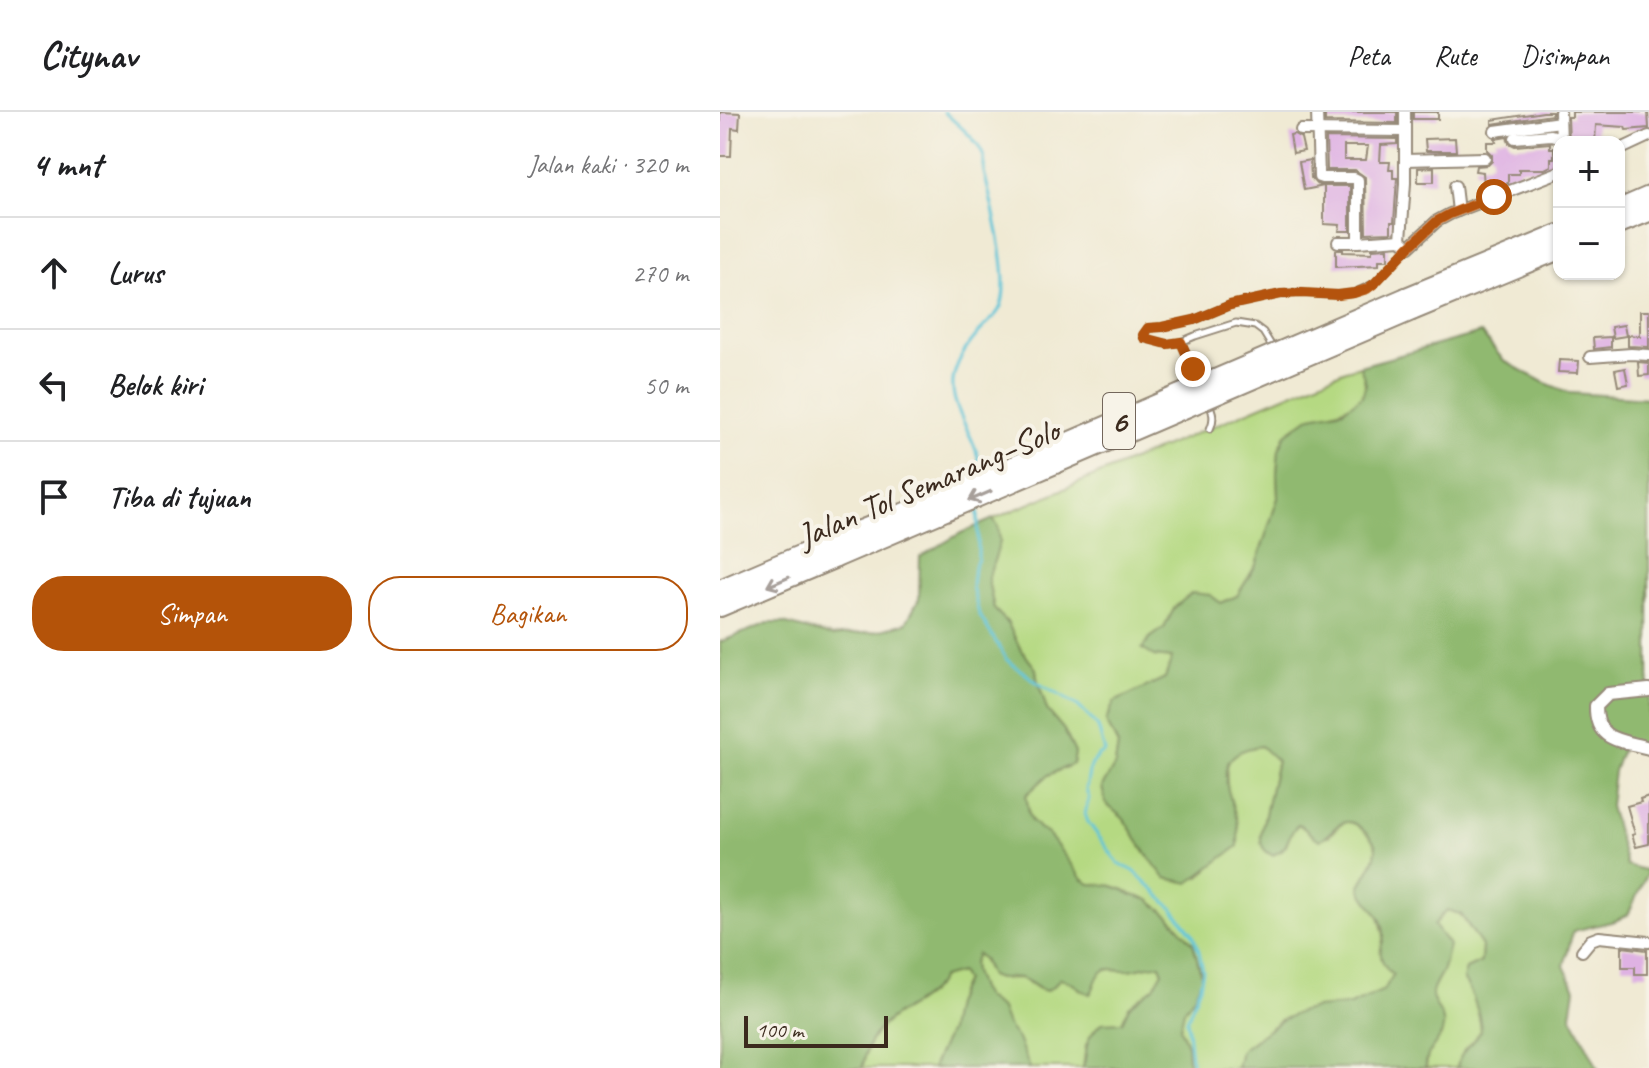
<!DOCTYPE html>
<html lang="id">
<head>
<meta charset="utf-8">
<style>
  body { margin:0; font-family:Caveat,sans-serif; background:#f6f6f6; color:#202124 }
  .controls { position:absolute; right:24px; top:24px; display:grid; overflow:hidden; border-radius:16px; box-shadow:0 2px 6px #0004 }
  .controls button { width:72px; height:72px; display:grid; place-items:center; padding:0; border:0; border-bottom:2px solid #e0e0e0; background:#fff; color:#202124; font:40px sans-serif }
  .scale { position:absolute; left:24px; bottom:20px; width:144px; box-sizing:border-box; padding-left:8px; border:4px solid #3b2a1e; border-top:0; font-size:22px; line-height:28px; white-space:nowrap; color:#3b2a1e; -webkit-text-stroke:6px #f7f3e8; paint-order:stroke }
  .stop { position:absolute; width:24px; height:24px; margin:-18px; border:6px solid #b45309; border-radius:50%; background:#fff }
  .stop.end { background:#b45309; border-color:#fff; box-shadow:0 2px 8px #0008 }
  .list { margin:0; padding:0; list-style:none }
  h2 { display:flex; justify-content:space-between; align-items:center; height:104px; margin:0; padding:0 32px; font-size:34px }
  h2 small { font-size:26px; font-weight:400; color:#757577 }
  .list li { display:grid; grid-template-columns:52px 1fr auto; gap:24px; align-items:center; box-sizing:border-box; height:112px; padding:0 32px; border-top:2px solid #e0e0e0 }
  .list b { display:block; font-size:30px; white-space:nowrap }
  .list em { font-size:26px; font-style:normal; color:#757577 }
  .actions { display:flex; gap:16px; padding:24px 32px }
  .actions a { flex:1; padding:18px 0; border:2px solid #b45309; border-radius:32px; text-align:center; font-size:28px; color:#b45309 }
  .actions .main { background:#b45309; color:#fff }
  .icon { flex:none; width:44px; height:44px; fill:none; stroke:currentColor; stroke-width:2; stroke-linecap:round; stroke-linejoin:round }
  .map { position:relative; flex:none; width:929px; height:956px; overflow:hidden }
  header { display:flex; align-items:center; gap:48px; box-sizing:border-box; height:112px; padding:0 40px; background:#fff; border-bottom:2px solid #e0e0e0 }
  header strong { font-size:38px }
  nav { display:flex; gap:44px; margin-inline-start:auto; font-size:28px }
  main { display:flex }
  aside { flex:1; background:#fff }
  .map>svg:first-child { display:block }
  .green { fill:#b5d982; stroke:#788250; stroke-width:2 }
  .forest { fill:#90b970; stroke:#667247; stroke-width:2 }
  .lines { fill:none; stroke-linecap:round; stroke-linejoin:round }
  .stream { stroke:#5bc4d8; stroke-width:3 }
  .building { fill:#dfb2e3; fill-rule:evenodd }
  .service-casing { stroke:#968a79; stroke-width:9 }
  .minor-casing { stroke:#968a79; stroke-width:14 }
  .tertiary-casing { stroke:#968a79; stroke-width:16 }
  .motorway-casing { stroke:#968a79; stroke-width:22 }
  .service { stroke:#fff; stroke-width:5 }
  .minor { stroke:#fff; stroke-width:10 }
  .tertiary { stroke:#fff; stroke-width:12 }
  .motorway { stroke:#fff; stroke-width:18 }
  .motorway-bridge-casing { stroke:#968a79; stroke-width:22; stroke-linecap:butt }
  .motorway-bridge { stroke:#fff; stroke-width:18 }
  .oneway { stroke:#a79f9a }
  .route { stroke:#b45309; stroke-width:10 }
  .labels { text-anchor:middle; dominant-baseline:central; stroke-width:8; stroke-linejoin:round; paint-order:stroke }
  .shield { fill:#f7f3e8; stroke:#73665b; stroke-width:2 }
  .shield-label { font-size:32px; font-weight:bold; fill:#3b2a1e }
  .street-label { font-size:34px; fill:#3b2a1e; stroke:#f7f3e8 }
</style>
</head>
<body>
<header>
<strong>Citynav</strong>
<nav><a>Peta</a><a>Rute</a><a>Disimpan</a></nav>
</header>
<main>
<aside>
<h2>4 mnt<small>Jalan kaki · 320 m</small></h2>
<ul class="list">
<li><svg class="icon" aria-label="ahead" viewBox="0 0 24 24"><path d="M12 20V5M6 11l6-6 6 6"/></svg><div><b>Lurus</b></div><em>270 m</em></li>
<li><svg class="icon" aria-label="left" viewBox="0 0 24 24"><path d="M17 20v-9H6M10 6l-5 5 5 5"/></svg><div><b>Belok kiri</b></div><em>50 m</em></li>
<li><svg class="icon" aria-label="arrive" viewBox="0 0 24 24"><path d="M6 21V4h12l-3 4 3 4H6"/></svg><div><b>Tiba di tujuan</b></div></li>
</ul>
<div class="actions"><a class="main">Simpan</a><a>Bagikan</a></div>
</aside>
<div class="map">
<svg width="929" height="956" viewBox="0 0 929 956">
  <rect width="100%" height="100%" fill="#f7f3e8"/>
  <filter id="ink" filterUnits="userSpaceOnUse"><feTurbulence type="fractalNoise" baseFrequency=".0125" numOctaves="2"/><feDisplacementMap in="SourceGraphic" scale="16" xChannelSelector="R" yChannelSelector="G"/><feConvolveMatrix kernelMatrix="1 2 1 2 8 2 1 2 1" color-interpolation-filters="sRGB"/></filter>
  <filter id="wash" filterUnits="userSpaceOnUse"><feTurbulence type="fractalNoise" baseFrequency=".006" numOctaves="4" result="noise"/><feDisplacementMap in="SourceGraphic" scale="32" xChannelSelector="R" yChannelSelector="G"/><feGaussianBlur stdDeviation="1.8" result="paint"/><feColorMatrix in="noise" values="0 0 0 0 0 0 0 0 0 0 0 0 0 0 0 0 0 1.4 0 .05"/><feComposite in="paint" operator="in"/></filter>
  <g filter="url(#wash)">
    <rect width="100%" height="100%" fill="#f0ead4"/>
    <!-- green -->
    <g class="green">
      <path d="M640,254c15,34 -6,38 -33,48 -14,6 -27,14 -41,20l-7,16 -2,24 1,24 -22,67 -19,31 -16,7 -11,-8 -35,12 -11,21 -14,10 -7,10 11,8 18,2 -7,20 -20,10 -39,33 12,24 -3,20 -13,22 4,17 17,14 25,38 52,21 15,-15 23,-16c-3,-18 -19,-76 -7,-89 7,-7 21,-10 30,-11l16,14 -16,73 25,13 6,-17 7,-5 14,12h16c14,-16 20,-20 37,-3 5,5 10,8 10,16 0,13 -11,26 -16,37l19,30 5,20 -2,8 12,31 -10,16 -34,14 -17,1 -51,13 -41,31 -4,18h-49l-1,-23 -7,-17 4,-18 11,-15 7,-17 -9,-35 -23,-26 -21,-17 -17,-5 -8,-5 -34,-6 -8,-5 -34,-45 -8,-5 -8,-8 -3,-8 -3,-18 22,-20 25,-11 2,-11 -11,-23 -17,-20 -10,-32 -1,-9 -16,-21 -13,-26 -13,-13 -5,-24v-9l11,-34 -2,-16 -5,-7 353,-149z"/>
      <path d="M726,798l14,4 22,32 -1,16 -15,7 -3,10c10,14 17,35 18,52l-17,19 -7,18h-31l2,-15 13,-17 2,-16 -12,-24 2,-8 9,-17 -9,-46z"/>
      <path d="M257,841l5,6 8,17 7,3 25,-1 16,11 16,-3 5,-8 10,2 13,11 21,-20 8,-2 18,1 27,-6 4,1 3,7 -8,15 -26,20 -7,15 -36,22 -3,24h-53l-12,-28 -11,-14 -6,-17 -16,-11 -5,-9 -6,-17 -1,-9z"/>
      <path d="M240,860l5,8 -11,24 -5,27 -17,37h-70c3,-8 3,-17 7,-24 18,-34 45,-33 66,-57 3,-3 5,-7 7,-10z"/>
    </g>
    <!-- forest -->
    <g class="forest">
      <path d="M761,221l23,28 39,21 27,11 79,5v350l-26,-2 -9,25 -4,35 16,59 22,6 -20,44 -13,6 -42,10 -9,35 11,23 -4,26 27,53h-141c2,-16 15,-24 24,-37 -1,-17 -8,-38 -18,-52l3,-10 15,-7 1,-16 -21,-32 -14,-4 -13,15 15,20c-2,8 -4,17 -6,24 -3,8 -10,15 -11,24 -1,13 14,21 11,35 -2,16 -19,22 -17,40h-189l4,-18 41,-30 17,-8 17,-4 34,-3 34,-15 9,-15c-8,-7 -14,-16 -12,-27 1,-4 3,-8 3,-12 1,-23 -21,-33 -24,-50 5,-11 20,-29 15,-42 -2,-5 -8,-10 -12,-14 -5,-5 -10,-9 -17,-8 -10,1 -16,13 -26,18l-7,-4 -14,-12c-14,10 -7,25 -27,31 -10,-5 -12,-11 -11,-22l16,-72 -16,-15c-52,7 -34,39 -24,74 2,8 1,17 1,26l-49,37 -24,-5 -17,-22 -25,-38 -17,-14 -4,-17 13,-22 3,-20 -12,-24 8,-19 51,-24 7,-20 -18,-2 -12,-7 8,-11 14,-10 11,-21 17,-14 18,2 11,8 16,-7 19,-31 22,-67 -1,-24 2,-24 7,-16 25,-18 32,-6 19,-14 4,-12 -6,-18z"/>
      <path d="M273,407l5,7 2,16 -11,34v9l5,24 13,13 13,26 16,21 1,9 10,32 17,20 11,23 -2,11 -25,11 -22,20 3,18 3,8 8,8 8,5 34,45 8,5 19,1 15,5 8,5 17,5 21,17 23,26 9,35 -7,17 -11,15 -4,18 7,17 1,23h-105c7,-24 -2,-24 18,-45l21,-1 7,-15 25,-20 9,-15 -3,-7c-11,-1 -21,4 -32,5 -8,1 -19,-4 -26,2 -7,5 -6,15 -12,22 -11,-4 -18,-13 -30,-16l-6,8 -8,5c-9,-2 -15,-9 -23,-12 -11,-4 -22,2 -33,-3l-7,-17 -6,-5 -4,9 1,9 6,17 6,9 15,11 6,16 11,14 12,29h-98l17,-37 5,-27 11,-24 -5,-8 -18,5c-2,3 -4,7 -7,10 -21,24 -48,23 -66,57 -4,7 -4,16 -7,24h-142v-426l48,-19h15l49,13 42,-4 32,-9 13,-24 1,-42 41,-24z"/>
    </g>
    <g class="lines">
      <!-- stream -->
      <g class="stream">
        <path d="M224,0c13,12 35,28 40,46 0,2 0,12 0,14 7,28 30,115 15,138 -4,7 -11,12 -16,18 -13,14 -28,34 -30,53 -3,32 28,59 27,93"/>
        <path d="M258,393v54l-4,8 -2,19 7,28 28,46 31,23 40,23 13,13 7,8 7,25 -7,4 -6,8 -3,8 -3,18 3,8 -4,16 3,8 30,41 16,8 38,37 20,25 7,18 4,20 -3,15 -13,34 5,48"/>
      </g>
    </g>
    <g id="blocks">
      <!-- building -->
      <g class="building">
        <path d="M0,0l20,1 -1,16 -7,-1 -1,28h-11z"/>
        <path d="M605,0h72v11l-72,-1z"/>
        <rect x="693" y="0" width="25" height="7"/>
        <path d="M823,0h9v3l-60,9v-4z"/>
        <path d="M852,0h76l1,16 -23,2 -1,-3 -29,-2 -1,17h-26l-1,-25h4z"/>
        <path d="M574,22l7,4 3,13 -11,2 -3,-18z"/>
        <path d="M787,25l2,6 6,3 35,-3v5h4v10h-3v8l-6,3h-26v5h-11v9l-8,3h-16l-1,-14 -8,-1 1,-5 12,-1 4,-4v-6l-5,-5v-8h9l-1,-3z"/>
        <path d="M606,26l71,1v5l-16,1 -1,17h10l-1,8h4v8h4l-3,44h-3v10l-25,1 -1,-56 -10,-7h-28zM624,34h24l-2,14h-22z"/>
        <path d="M735,26l1,13h-30l-1,-12z"/>
        <path d="M590,48l1,18 5,6 6,2h28v45h-11l1,-6 -16,-1v-38l-20,4 -5,-28z"/>
        <path d="M714,55v15h-16v-14z"/>
        <path d="M668,136v12h-9v5l-43,2v-17h7v2l29,1v-4z"/>
        <path d="M920,199h9v36l-21,-1v-11l12,1z"/>
        <path d="M904,213l2,11 -13,2 -2,-11z"/>
        <path d="M891,225v10l-17,2 -1,-11z"/>
        <path d="M839,248l20,1 -1,12 -20,-1z"/>
        <path d="M918,250l11,1v12l-10,1z"/>
        <path d="M905,256l3,16 -10,2 -3,-16z"/>
        <path d="M929,684v48l-13,3 -4,-12 3,-1 -8,-28 14,-4 -1,-3z"/>
        <path d="M902,835l25,3v24h-12v-7h-13z"/>
      </g>
    </g>
  </g>
  <g filter="url(#ink)">
    <use href="#blocks" fill-opacity="0" stroke="#968a79" stroke-width="2"/>
    <g class="lines">
      <!-- service casing -->
      <g class="service-casing">
        <g id="service">
          <path d="M461,230l18,39"/>
          <path d="M551,233l-8,-13 -8,-6 -19,-3 -41,13 -14,6 -14,2 -23,-6 -1,-3 5,-7 14,-1 32,-7 36,-15 51,-11 21,-1 36,2 16,-2 21,-10 34,-36"/>
          <path d="M488,289c5,11 7,17 2,28"/>
        </g>
      </g>
      <!-- minor casing -->
      <g class="minor-casing">
        <g id="minor">
          <path d="M597,0l2,65 3,1h32l4,2v62l43,-3"/>
          <path d="M685,0v71l-4,56 8,8 28,-26 13,-7 109,-42"/>
          <path d="M840,0l1,30"/>
          <path d="M581,18l103,1"/>
          <path d="M775,19l65,-9"/>
          <path d="M795,26l36,-3 10,3"/>
          <path d="M899,38l30,-14"/>
          <path d="M685,48l80,-2"/>
          <path d="M735,74l3,25"/>
          <path d="M618,130h20"/>
          <path d="M870,245l41,-3 18,1"/>
          <path d="M862,839l9,-11 8,-3 50,5"/>
        </g>
      </g>
      <!-- tertiary casing -->
      <g class="tertiary-casing">
        <path id="tertiary" d="M929,578l-41,4 -12,12c-1,36 25,34 53,42"/>
      </g>
      <!-- motorway casing -->
      <g class="motorway-casing">
        <g id="motorway">
          <path d="M899,97l30,-13"/>
          <path d="M899,112l30,-12"/>
          <path d="M686,185l153,-63"/>
          <path d="M692,199l147,-61"/>
          <path d="M0,477l110,-47"/>
          <path d="M0,495l116,-49"/>
        </g>
      </g>
      <!-- service -->
      <use href="#service" class="service"/>
      <!-- minor -->
      <use href="#minor" class="minor"/>
      <!-- tertiary -->
      <use href="#tertiary" class="tertiary"/>
      <!-- motorway -->
      <use href="#motorway" class="motorway"/>
      <!-- motorway-bridge casing -->
      <g class="motorway-bridge-casing">
        <g id="motorway-bridge">
          <path d="M110,430l73,-29 503,-216"/>
          <path d="M116,446l576,-247"/>
        </g>
      </g>
      <!-- motorway-bridge -->
      <use href="#motorway-bridge" class="motorway-bridge"/>
    </g>
    <!-- one-way arrows -->
    <defs><path id="oneway-shaft" d="M-6 0H5M1.5-3L5.5 0L1.5 3" fill="none" stroke-width="1.6" stroke-linecap="round" stroke-linejoin="round" transform="scale(2)"/></defs>
    <g class="oneway">
      <use href="#oneway-shaft" transform="translate(260 384) rotate(157)"/>
      <use href="#oneway-shaft" transform="translate(58 470) rotate(157)"/>
    </g>
  </g>
  <g class="lines" filter="url(#ink)">
    <!-- route -->
    <path class="route" d="M473,257l-12,-27 -14,2 -23,-6 -1,-3 5,-7 14,-1 32,-7 36,-15 51,-11 21,-1 36,2 16,-2 13,-4 8,-6 34,-36 28,-26 13,-7 44,-17"/>
  </g>
  <g class="labels">
    <!-- shield labels -->
    <rect class="shield" x="383" y="281" width="32" height="56" rx="6"/>
    <g class="shield-label">
      <text x="399" y="309">6</text>
    </g>
    <!-- street labels -->
    <g class="street-label">
      <text transform="translate(208 371) rotate(-23)">Jalan Tol Semarang–Solo</text>
    </g>
  </g>
</svg>
<div class="controls">
<button>+</button>
<button>−</button>
</div>
<div class="scale">100 m</div>
<div class="stop" style="left:774px;top:85px"></div>
<div class="stop end" style="left:473px;top:257px"></div>
</div>
</main>
</body>
</html>
